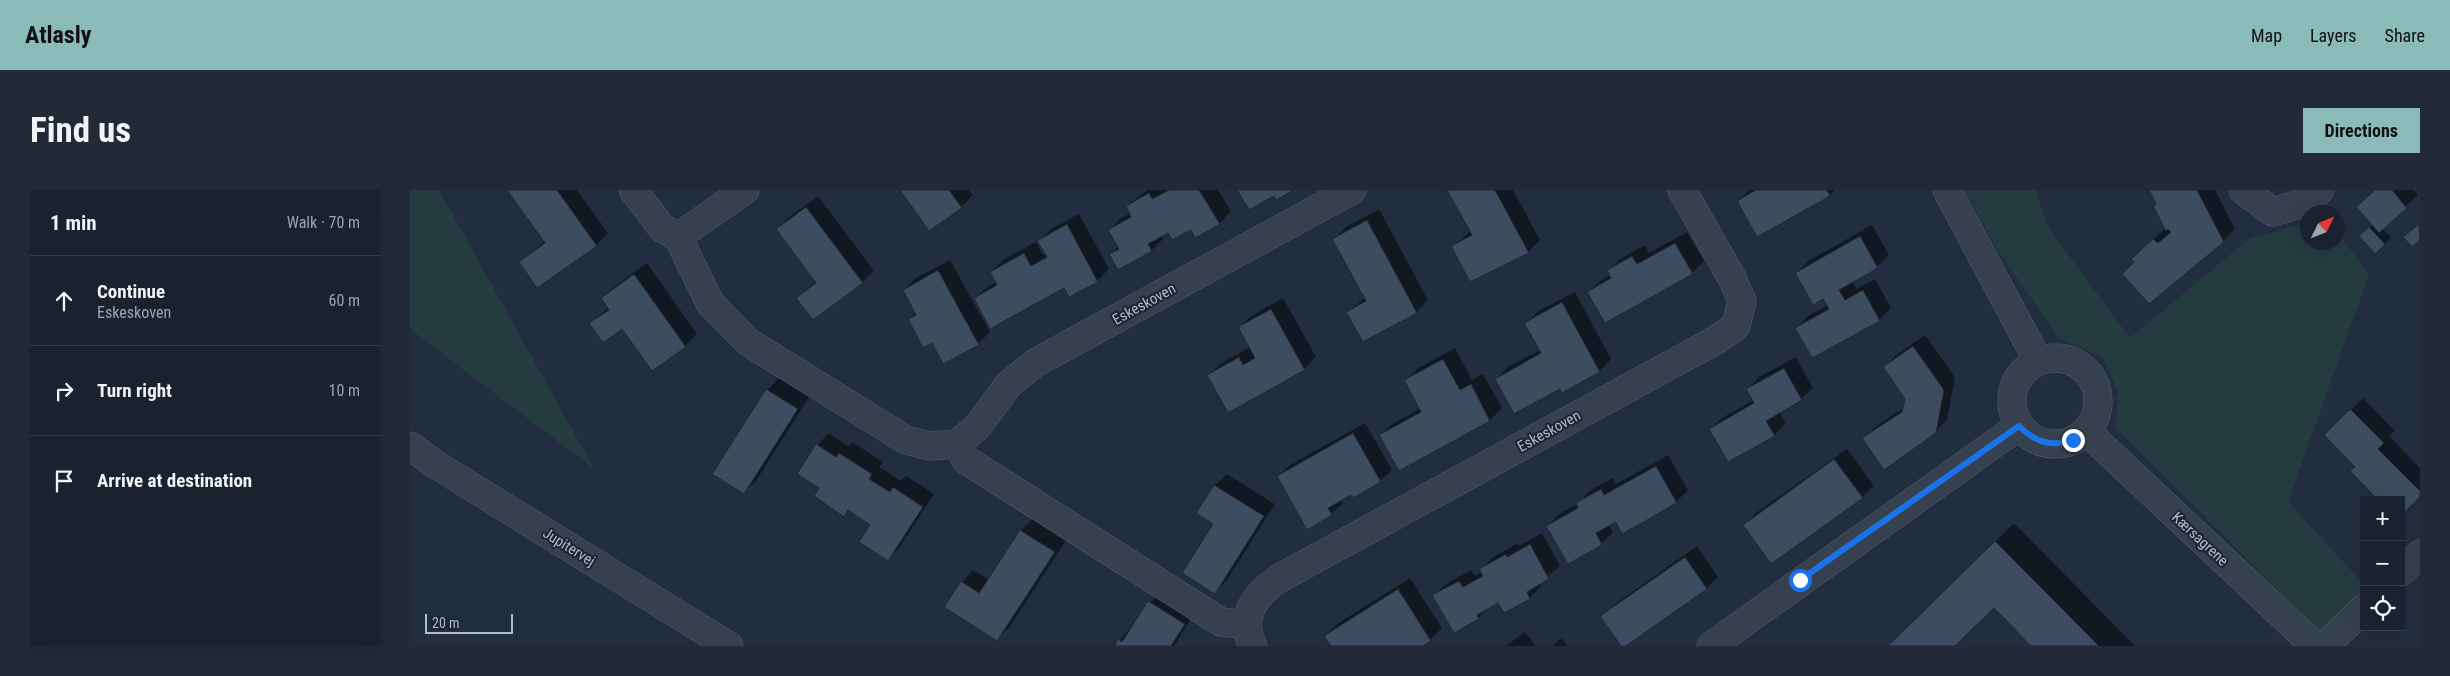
<!DOCTYPE html>
<html lang="en">
<head>
<meta charset="utf-8">
<style>
  body { margin:0; font-family:"Roboto Condensed",sans-serif; background:#232a37; color:#f1f3f6 }
  .controls { position:absolute; right:15px; bottom:15px; display:grid; overflow:hidden; border-radius:0px; box-shadow:0 5px 20px #0002 }
  .controls button { width:45px; height:45px; display:grid; place-items:center; padding:0; border:0; border-bottom:1px solid #383f4b; background:#1a222f; color:#f1f3f6; font:25px sans-serif }
  .compass { position:absolute; left:1890px; top:15px; width:45px; height:45px; border-radius:50%; background:#1a222f; box-shadow:0 5px 20px #0002; rotate:47deg }
  .scale { position:absolute; left:15px; bottom:12px; width:88px; box-sizing:border-box; padding-left:5px; border:2px solid #b2bbca; border-top:0; font-size:14px; line-height:18px; white-space:nowrap; color:#b2bbca; -webkit-text-stroke:4px #1b2534; paint-order:stroke }
  .stop { position:absolute; width:15px; height:15px; margin:-11px; border:4px solid #1a73e8; border-radius:50%; background:#fff }
  .stop.end { background:#1a73e8; border-color:#fff; box-shadow:0 1px 5px #0008 }
  .list { margin:0; padding:0; list-style:none }
  h2 { display:flex; justify-content:space-between; align-items:center; height:65px; margin:0; padding:0 20px; font-size:21px }
  h2 small { font-size:16px; font-weight:400; color:#9fa4aa }
  .list li { display:grid; grid-template-columns:32px 1fr auto; gap:15px; align-items:center; box-sizing:border-box; height:90px; padding:0 20px; border-top:1px solid #383f4b }
  .list b { display:block; font-size:19px; white-space:nowrap }
  .list p { margin:0; font-size:16px; white-space:nowrap; color:#9fa4aa }
  .list em { font-size:16px; font-style:normal; color:#9fa4aa }
  .icon { flex:none; width:28px; height:28px; fill:none; stroke:currentColor; stroke-width:2; stroke-linecap:round; stroke-linejoin:round }
  .map { position:relative; flex:none; width:2010px; height:456px; overflow:hidden; border-radius:0px }
  header { display:flex; align-items:center; gap:30px; box-sizing:border-box; height:70px; padding:0 25px; background:#8bbbb9; color:#111 }
  header strong { font-size:24px }
  nav { display:flex; gap:28px; margin-inline-start:auto; font-size:18px }
  .intro { display:flex; align-items:center; justify-content:space-between; box-sizing:border-box; height:120px; padding:0 30px }
  h1 { margin:0; font-size:35px }
  .button { padding:12px 22px; border-radius:0px; background:#8bbbb9; color:#111; font-size:18px; font-weight:700 }
  main { display:flex; gap:30px; padding:0 30px }
  aside { flex:1; background:#1a222f; border-radius:0px; box-shadow:0 5px 20px #0002 }
  .map>svg:first-child { display:block }
  .green { fill:#243c40 }
  .shadow { fill:#0007 }
  .building { fill:#3d4c5f; stroke:#1d2736 }
  .lines { fill:none; stroke-linecap:round; stroke-linejoin:round }
  .minor-casing { stroke:#545e6d; stroke-width:29 }
  .tertiary-casing { stroke:#545e6d; stroke-width:29 }
  .minor { stroke:#36404f; stroke-width:28 }
  .tertiary { stroke:#36404f; stroke-width:28 }
  .route { stroke:#1a73e8; stroke-width:6 }
  .labels { text-anchor:middle; dominant-baseline:central; stroke-width:4; stroke-linejoin:round; paint-order:stroke }
  .street-label { font-size:15px; fill:#b2bbca; stroke:#1b2534 }
</style>
</head>
<body>
<header>
<strong>Atlasly</strong>
<nav><a>Map</a><a>Layers</a><a>Share</a></nav>
</header>
<div class="intro"><h1>Find us</h1><a class="button">Directions</a></div>
<main>
<aside>
<h2>1 min<small>Walk · 70 m</small></h2>
<ul class="list">
<li><svg class="icon" aria-label="ahead" viewBox="0 0 24 24"><path d="M12 20V5M6 11l6-6 6 6"/></svg><div><b>Continue</b><p>Eskeskoven</p></div><em>60 m</em></li>
<li><svg class="icon" aria-label="right" viewBox="0 0 24 24"><path d="M7 20v-9h11M14 6l5 5-5 5"/></svg><div><b>Turn right</b></div><em>10 m</em></li>
<li><svg class="icon" aria-label="arrive" viewBox="0 0 24 24"><path d="M6 21V4h12l-3 4 3 4H6"/></svg><div><b>Arrive at destination</b></div></li>
</ul>
</aside>
<div class="map">
<svg width="2010" height="456" viewBox="0 0 2010 456">
  <rect width="100%" height="100%" fill="#222e3f"/>
  <!-- green -->
  <g class="green">
    <path d="M0,0h29l155,279 -184,-140z"/>
    <path d="M1555,0h70l13,37 82,111 120,-100 57,-15 1,19h30v-9l31,41 -81,228 76,82v7l-41,44 -207,-207 2,-37 -16,-34 -43,-19 -63,-90z"/>
  </g>
  <!-- shadow -->
  <g class="shadow">
    <path d="M98,0h69l31,43 -12,12 -58,41 -18,-24 25,-21z"/>
    <path d="M491,0h68l4,5 -12,12z"/>
    <path d="M737,0h71l13,21 -11,12 -24,14 -5,-9 -22,3 -7,4 1,4 -11,11 -33,19 -9,-15 9,-8 -9,-16 11,-12 10,-5 -4,-7z"/>
    <path d="M1039,0h64l27,50 -12,12 -75,-6 18,-15z"/>
    <path d="M1339,0h86l-5,5 -73,40 -19,-34z"/>
    <path d="M1740,0h65l20,39 -12,12 -88,21 10,-15 21,-19z"/>
    <path d="M1966,0h38l4,5 -36,33 9,10 -6,6 -24,-8 12,-12z"/>
    <path d="M408,6l56,75 -12,11 -65,16 19,-17 -39,-52 12,-12z"/>
    <path d="M969,19l49,91 -11,12 -54,29 -15,-29 18,-15 -32,-58 12,-12z"/>
    <path d="M669,24l30,55 -11,11 -29,16 -5,-9 -89,11 12,-11 10,-5 -6,-10 12,-12 33,-18 7,13 3,-1 -7,-13 12,-12z"/>
    <path d="M1462,35l17,30 -12,12 -25,14 5,8 18,-10 16,29 -12,12 -82,8 11,-12 20,-11 -5,-8 -27,-24 12,-12z"/>
    <path d="M1277,42l17,29 -12,12 -103,19 12,-12 10,-5 -3,-4 12,-12 25,-14 4,8z"/>
    <path d="M540,70l40,72 -12,12 -46,-2 -23,-23 7,-7 -12,-22 12,-12z"/>
    <path d="M237,73l50,71 -12,12 -62,-18 -32,-5 18,-16 -7,-9 12,-11z"/>
    <path d="M1165,102l36,67 -11,12 -38,20 -2,-4 -64,-8 12,-12 32,-17 -14,-26 11,-12z"/>
    <path d="M873,108l33,59 -12,12 -95,6 11,-11 30,-17 -11,-20 12,-11z"/>
    <path d="M1515,145l30,42 -8,43 -12,12 -71,6 12,-12 29,-19 1,-9 -21,-31 11,-12z"/>
    <path d="M1045,158l17,32 11,-6 19,34 -12,12 -91,49 -19,-34 12,-11 29,-16 -15,-28 11,-11z"/>
    <path d="M1386,167l17,31 -12,11 -22,13 7,11 -12,12 -64,-6 12,-11 32,-18 -6,-11 11,-12z"/>
    <path d="M369,188l30,19 -53,84 -12,11 -31,-19 54,-83z"/>
    <path d="M1953,208l32,33 -6,5 31,32v28l-19,4 -44,-34 -31,-31z"/>
    <path d="M955,233l27,47 -12,11 -39,18 2,4 -12,11 -53,-38 12,-11z"/>
    <path d="M419,243l19,13 4,-4 31,20 -4,5 22,14 5,-5 28,18 -35,54 -11,11 -17,-34 -22,-15 -5,5 -23,-27 -4,-43z"/>
    <path d="M1437,259l27,37 -12,11 -117,28 11,-12z"/>
    <path d="M1258,265l20,35 -12,12 -54,30 -6,-11 -7,3 4,8 -12,12 -33,19 -20,-37 11,-12 19,-10 11,-13 24,-13 3,6z"/>
    <path d="M817,284l48,30 -48,76 -12,12v-68l-17,-11 17,-28z"/>
    <path d="M623,329l33,21 -57,88 -12,11 -35,-57 11,-12 16,10 32,-50z"/>
    <path d="M1604,333l121,123h-102l-39,-40 -105,40z"/>
    <path d="M1132,343l18,33 -20,17 1,3 -11,12 -25,14 -6,-11 -11,6 -10,11 -44,-23 12,-11 25,-14 4,6 7,-4 -1,-3 12,-12 25,-14 1,3z"/>
    <path d="M1287,356l21,31 -12,11 -104,29 12,-12z"/>
    <path d="M1000,388l32,50 -12,12 -105,-4 12,-12z"/>
    <path d="M751,400l34,22 -21,34h-59z"/>
    <path d="M1115,442l11,14h-30z"/>
    <path d="M1152,448l6,8h-16z"/>
  </g>
  <!-- building -->
  <g class="building">
    <path d="M97,0h50l40,56 -60,42 -18,-26 26,-19z"/>
    <path d="M490,0h49l13,18 -33,23z"/>
    <path d="M759,0h30l21,34 -25,14 -4,-8 -19,10 -4,-7 -20,11 4,7 -34,19 -9,-16 10,-5 -11,-19 23,-13 -5,-11 23,-13 3,6z"/>
    <path d="M827,0h57l-18,10 -2,-4 -25,14z"/>
    <path d="M1037,0h48l34,63 -59,29 -19,-36 21,-11z"/>
    <path d="M1346,0h71l3,6 -73,41 -20,-36z"/>
    <path d="M1739,0h48l27,52 -75,62 -27,-30 12,-12 -3,-3 22,-20 5,4 13,-11 -3,-3 -2,2 -13,-25 3,-2z"/>
    <path d="M1965,0h17l15,18 -28,25 -23,-26z"/>
    <path d="M396,17l57,76 -50,37 -17,-22 20,-15 -40,-54z"/>
    <path d="M957,30l50,93 -54,29 -17,-30 20,-11 -34,-62z"/>
    <path d="M657,34l31,58 -29,15 -5,-9 -74,41 -16,-31 23,-13 -7,-13 34,-19 7,13 16,-9 -10,-16z"/>
    <path d="M2009,34l1,16 -8,7 -9,-10z"/>
    <path d="M1959,37l16,17 -10,10 -16,-18z"/>
    <path d="M1450,46l18,32 -39,22 6,10 18,-10 17,31 -68,37 -17,-30 34,-19 -6,-10 -10,6 -18,-32z"/>
    <path d="M1265,53l18,31 -88,49 -18,-31 24,-14 -4,-8 25,-14 5,8z"/>
    <path d="M528,80l41,75 -36,19 -11,-21 -9,5 -15,-29 8,-4 -13,-25z"/>
    <path d="M224,84l52,73 -34,24 -30,-42 -19,14 -14,-20 20,-13 -8,-12z"/>
    <path d="M1152,112l38,70 -38,21 -2,-4 -46,25 -19,-35 46,-26 -17,-30z"/>
    <path d="M861,119l34,61 -77,43 -21,-38 32,-18 4,8 12,-7 -17,-31z"/>
    <path d="M1503,156l31,44 -8,43 -52,37 -22,-32 40,-26 3,-13 -22,-32z"/>
    <path d="M1033,169l17,31 11,-6 19,37 -91,50 -20,-36 42,-23 -17,-32z"/>
    <path d="M1374,178l18,32 -36,21 9,15 -47,26 -19,-33 45,-26 -8,-14z"/>
    <path d="M356,199l32,20 -54,85 -32,-20z"/>
    <path d="M1940,219l34,34 -6,6 42,42v6l-19,19v-16h-23l-28,-29 5,-4 -31,-32z"/>
    <path d="M943,243l28,49 -28,16 -2,-3 -23,13 4,7 -25,15 -30,-54z"/>
    <path d="M406,254l20,13 3,-4 33,21 -3,5 21,13 3,-5 30,20 -35,54 -29,-19 11,-17 -22,-15 -4,7 -30,-21 5,-8 -22,-14z"/>
    <path d="M1424,269l29,39 -92,66 -28,-39z"/>
    <path d="M1246,276l21,37 -55,31 -6,-12 -20,11 6,12 -34,19 -22,-38 32,-18 -2,-5 25,-14 3,6z"/>
    <path d="M804,295l50,31 -49,78 -33,-21 31,-49 -17,-11z"/>
    <path d="M610,340l35,22 -58,89 -53,-34 17,-26 18,12z"/>
    <path d="M1585,351l104,105h-68l-37,-38 -39,38h-67z"/>
    <path d="M1120,354l19,35 -22,13 3,7 -26,14 -6,-10 -21,12 2,4 -25,14 -22,-38 27,-14 4,6 20,-11 -4,-7 27,-15 1,3z"/>
    <path d="M1275,367l22,32 -81,57h-5l-21,-30z"/>
    <path d="M988,399l33,52 -8,5h-92l-7,-10z"/>
    <path d="M738,411l37,23 -14,22h-57l4,-7 4,3z"/>
  </g>
  <g class="lines">
    <!-- minor casing -->
    <g class="minor-casing">
      <g id="minor">
        <path d="M223,0l29,38 16,9"/>
        <path d="M335,0l-67,47 32,66 38,39 158,98 24,6 27,-2 9,16 255,162 25,3"/>
        <path d="M1833,0l30,22 33,-10 14,-12"/>
        <path d="M547,254l21,-18 31,-42 26,-21 317,-173"/>
        <path d="M0,256l25,18 294,182"/>
        <path d="M1991,382l19,-18"/>
        <path d="M843,456c-14,-29 1,-50 25,-67l438,-239 20,-14 6,-25 -10,-23 -50,-88"/>
        <path d="M1301,456l308,-220"/>
        <path d="M1915,456l39,-38"/>
      </g>
    </g>
    <!-- tertiary casing -->
    <g class="tertiary-casing">
      <g id="tertiary">
        <path d="M1537,0l91,171"/>
        <circle cx="1645" cy="211" r="43"/>
        <path d="M1676,241l229,215"/>
      </g>
    </g>
    <!-- minor -->
    <use href="#minor" class="minor"/>
    <!-- tertiary -->
    <use href="#tertiary" class="tertiary"/>
  </g>
  <g class="lines">
    <!-- route -->
    <path class="route" d="M1390,390l219,-154c17,17 32,21 54,14"/>
  </g>
  <g class="labels">
    <!-- street labels -->
    <g class="street-label">
      <text transform="translate(734 114) rotate(-29)">Eskeskoven</text>
      <text transform="translate(1139 241) rotate(-29)">Eskeskoven</text>
      <text transform="translate(1790 349) rotate(43)">Kærsagrene</text>
      <text transform="translate(159 357) rotate(32)">Jupitervej</text>
    </g>
  </g>
</svg>
<div class="controls">
<button>+</button>
<button>−</button>
<button><svg class="icon" aria-label="locate" viewBox="0 0 24 24"><circle cx="12" cy="12" r="6"/><path d="M12 2v4M12 18v4M2 12h4M18 12h4"/></svg></button>
</div>
<svg class="compass" viewBox="-18 -18 36 36"><path d="M0-13l5 13h-10z" fill="#e53935"/><path d="M0 13l5-13h-10z" fill="#9fa4aa"/></svg>
<div class="scale">20 m</div>
<div class="stop" style="left:1390px;top:390px"></div>
<div class="stop end" style="left:1663px;top:250px"></div>
</div>
</main>
</body>
</html>
